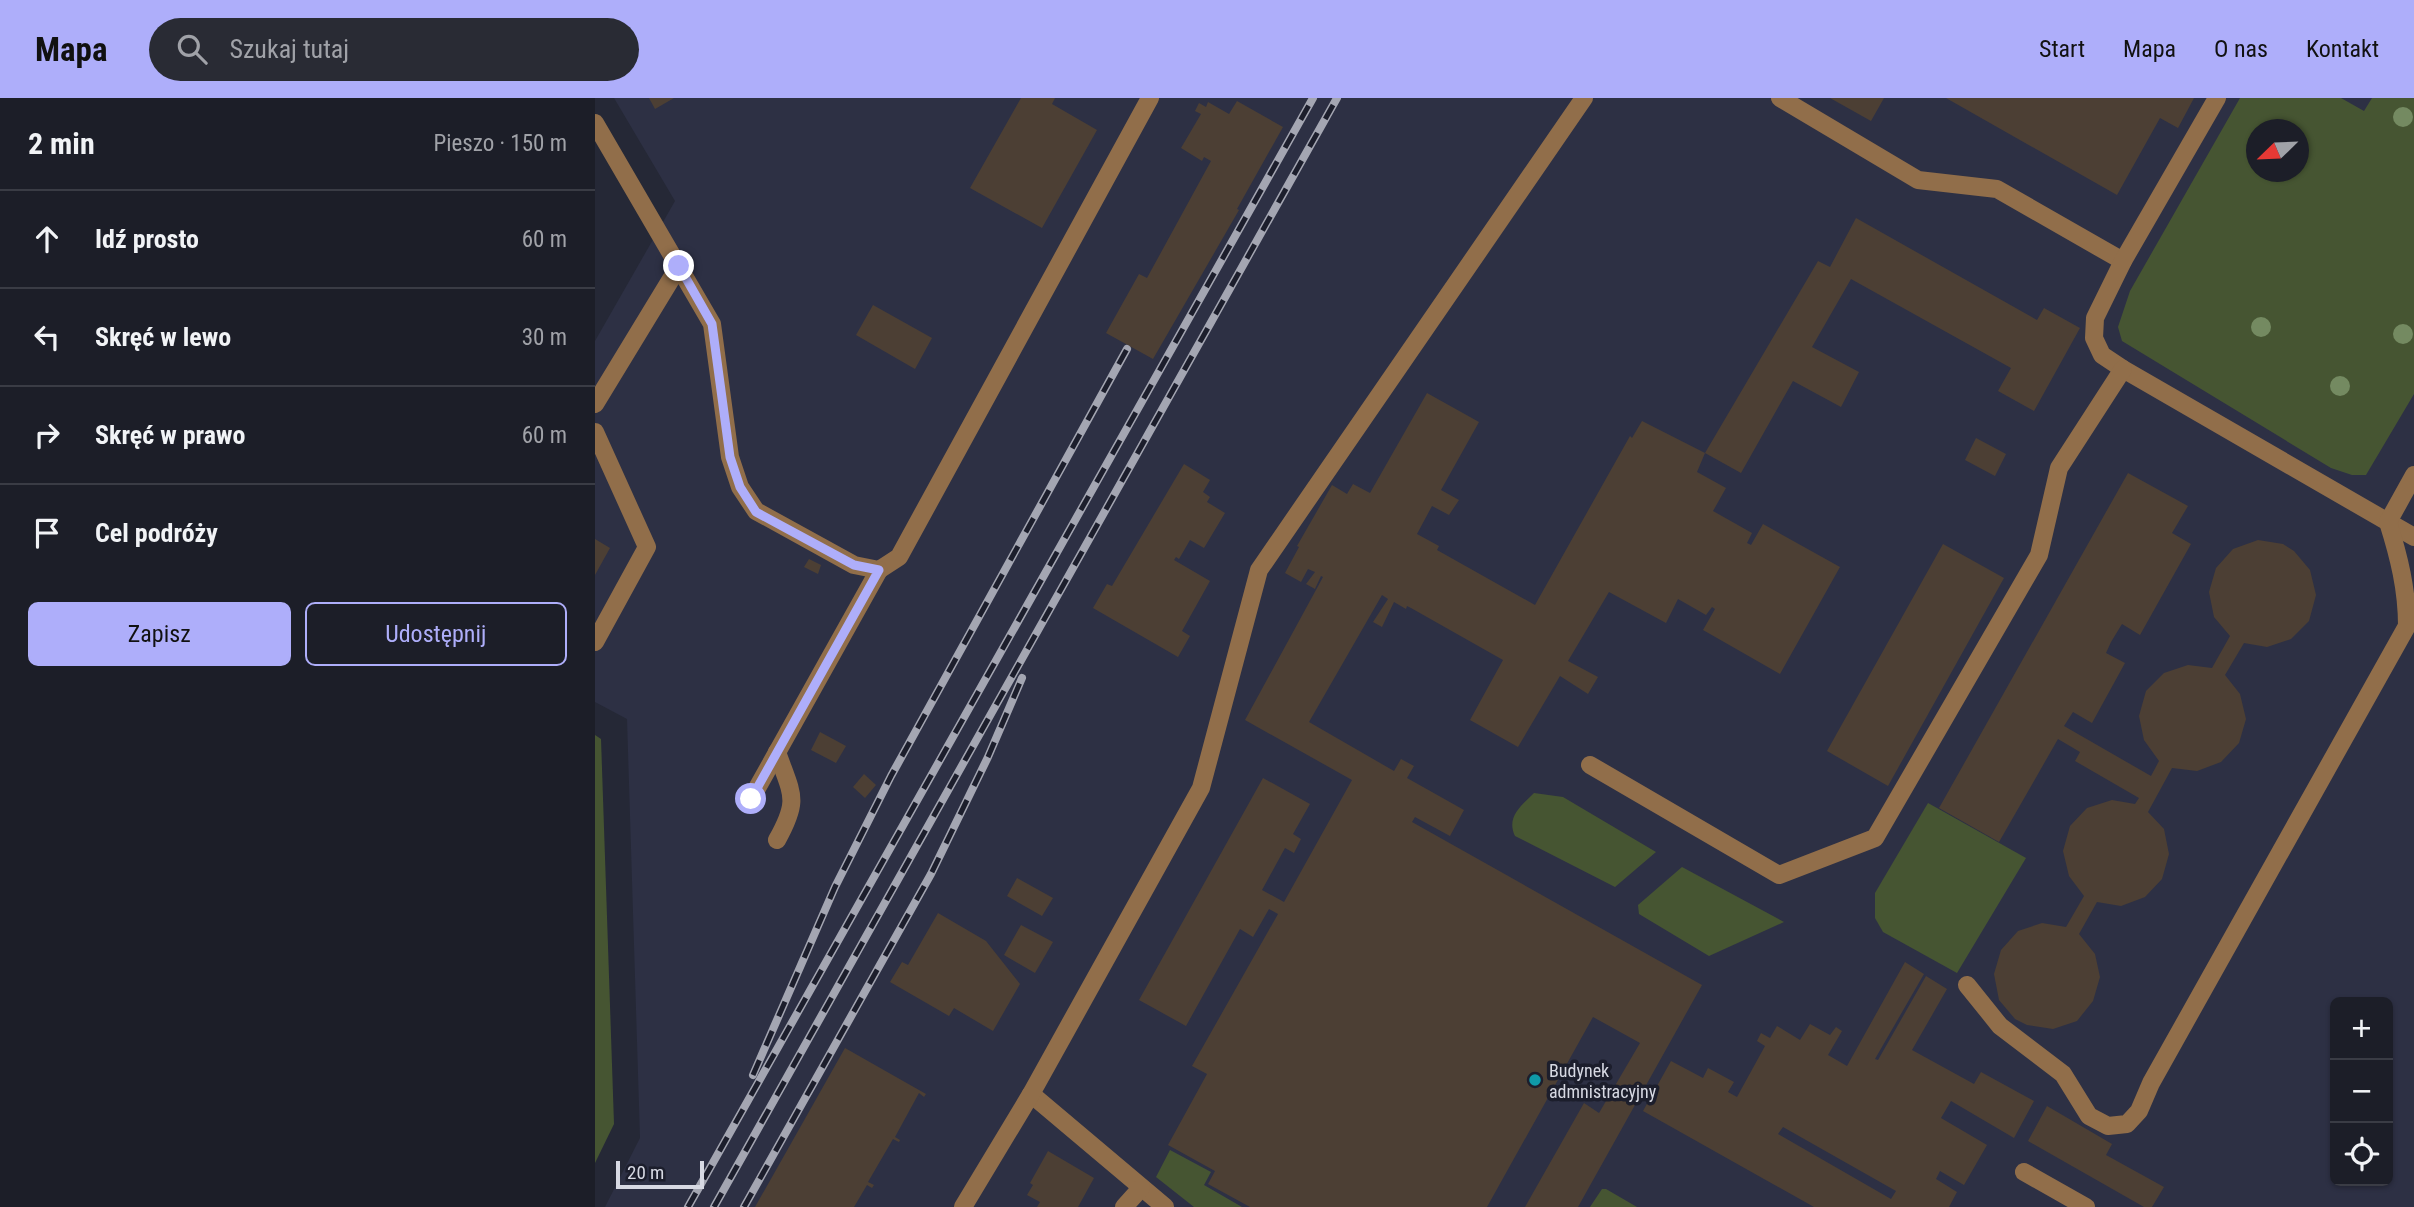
<!DOCTYPE html>
<html lang="pl">
<head>
<meta charset="utf-8">
<style>
  body { margin:0; font-family:"Roboto Condensed",sans-serif; background:#292b34; color:#f1f3f6 }
  .controls { position:absolute; right:21px; bottom:21px; display:grid; overflow:hidden; border-radius:10px; box-shadow:0 2px 5px #0004 }
  .controls button { width:63px; height:63px; display:grid; place-items:center; padding:0; border:0; border-bottom:2px solid #3a3c45; background:#1c1e28; color:#f1f3f6; font:35px sans-serif }
  .compass { position:absolute; left:1651px; top:21px; width:63px; height:63px; border-radius:50%; background:#1c1e28; box-shadow:0 2px 5px #0004; rotate:247deg }
  .scale { position:absolute; left:21px; bottom:18px; width:88px; box-sizing:border-box; padding-left:7px; border:4px solid #d7d9e3; border-top:0; font-size:19px; line-height:24px; white-space:nowrap; color:#d7d9e3; -webkit-text-stroke:5px #1c1e2c; paint-order:stroke }
  .stop { position:absolute; width:21px; height:21px; margin:-16px; border:5px solid #aeaefa; border-radius:50%; background:#fff }
  .stop.end { background:#aeaefa; border-color:#fff; box-shadow:0 2px 7px #0008 }
  .list { margin:0; padding:0; list-style:none }
  h2 { display:flex; justify-content:space-between; align-items:center; height:91px; margin:0; padding:0 28px; font-size:30px }
  h2 small { font-size:23px; font-weight:400; color:#a0a2a8 }
  .list li { display:grid; grid-template-columns:46px 1fr auto; gap:21px; align-items:center; box-sizing:border-box; height:98px; padding:0 28px; border-top:2px solid #3a3c45 }
  .list b { display:block; font-size:26px; white-space:nowrap }
  .list em { font-size:23px; font-style:normal; color:#a0a2a8 }
  .actions { display:flex; gap:14px; padding:21px 28px }
  .actions a { flex:1; padding:16px 0; border:2px solid #aeaefa; border-radius:10px; text-align:center; font-size:24px; color:#aeaefa }
  .actions .main { background:#aeaefa; color:#111 }
  .icon { flex:none; width:38px; height:38px; fill:none; stroke:currentColor; stroke-width:2; stroke-linecap:round; stroke-linejoin:round }
  .map { position:relative; flex:none; width:1819px; height:1109px; overflow:hidden }
  header { display:flex; align-items:center; gap:42px; box-sizing:border-box; height:98px; padding:0 35px; background:#aeaefa; color:#111 }
  header strong { font-size:33px }
  nav { display:flex; gap:38px; margin-inline-start:auto; font-size:24px }
  .search { width:490px; height:63px; background:#292b34; display:flex; align-items:center; gap:18px; box-sizing:border-box; padding:0 24px; border-radius:38px; color:#a0a2a8; font-size:26px }
  main { display:flex }
  aside { flex:1; background:#1c1e28 }
  .map>svg:first-child { display:block }
  .built { fill:#2d3044; fill-rule:evenodd }
  .green { fill:#465532; fill-rule:evenodd }
  .building { fill:#4c3f34; fill-rule:evenodd }
  .lines { fill:none; stroke-linecap:round; stroke-linejoin:round }
  .minor { stroke:#916e4a; stroke-width:18 }
  .rail-casing { stroke:#a4a6b2; stroke-width:8 }
  .rail { stroke:#1c1e2c; stroke-width:5; stroke-dasharray:16; stroke-linecap:butt }
  .tree { fill:#748a61 }
  .route { stroke:#aeaefa; stroke-width:9 }
  .culture-dot { fill:#0f9aa8; stroke:#1c1e2c; stroke-width:2.5 }
  .labels { text-anchor:middle; dominant-baseline:central; stroke-width:7; stroke-linejoin:round; paint-order:stroke }
  .poi-label { font-size:18px; fill:#d7d9e3; stroke:#1c1e2c; text-anchor:start }
</style>
</head>
<body>
<header>
<strong>Mapa</strong>
<div class="search"><svg class="icon" aria-label="search" viewBox="0 0 24 24"><circle cx="10" cy="10" r="6"/><path d="M15 15l6 6"/></svg>Szukaj tutaj</div>
<nav><a>Start</a><a>Mapa</a><a>O nas</a><a>Kontakt</a></nav>
</header>
<main>
<aside>
<h2>2 min<small>Pieszo · 150 m</small></h2>
<ul class="list">
<li><svg class="icon" aria-label="ahead" viewBox="0 0 24 24"><path d="M12 20V5M6 11l6-6 6 6"/></svg><div><b>Idź prosto</b></div><em>60 m</em></li>
<li><svg class="icon" aria-label="left" viewBox="0 0 24 24"><path d="M17 20v-9H6M10 6l-5 5 5 5"/></svg><div><b>Skręć w lewo</b></div><em>30 m</em></li>
<li><svg class="icon" aria-label="right" viewBox="0 0 24 24"><path d="M7 20v-9h11M14 6l5 5-5 5"/></svg><div><b>Skręć w prawo</b></div><em>60 m</em></li>
<li><svg class="icon" aria-label="arrive" viewBox="0 0 24 24"><path d="M6 21V4h12l-3 4 3 4H6"/></svg><div><b>Cel podróży</b></div></li>
</ul>
<div class="actions"><a class="main">Zapisz</a><a>Udostępnij</a></div>
</aside>
<div class="map">
<svg width="1819" height="1109" viewBox="0 0 1819 1109">
  <rect width="100%" height="100%" fill="#252836"/>
  <!-- built -->
  <path class="built" d="M19,0h1800v1109h-1809l35,-69 -13,-419 -32,-17v-361l80,-140zM1661,32h42v42h-42zM1740,904h53v179h-53z"/>
  <!-- green -->
  <g class="green">
    <path d="M1645,0h101l23,13 8,-13h42v296l-48,81h-14l-21,-7 -209,-127 -4,-14 12,-36zM1661,32h42v42h-42z"/>
    <path d="M0,637l6,4 13,385 -19,39z"/>
    <path d="M939,695l29,4 93,55 -41,35 -100,-51c-9,-19 6,-30 19,-43z"/>
    <path d="M1333,705l98,55 -69,115 -74,-41 -8,-14v-25z"/>
    <path d="M1087,769l102,55 -75,34 -70,-42 -1,-9z"/>
    <path d="M575,1052l41,22 -7,13 38,22h-48l-38,-30z"/>
    <path d="M1007,1091h4l31,18h-47z"/>
  </g>
  <!-- building -->
  <g class="building">
    <path d="M54,0h25l-19,11z"/>
    <path d="M426,0h34l-3,6 45,26 -55,98 -72,-40z"/>
    <path d="M1235,0h54l-13,23z"/>
    <path d="M1351,0h248l-16,30 -18,-10 -43,77z"/>
    <path d="M642,3l46,26 -46,82 2,1 -86,149 -47,-26 33,-59 8,4 64,-117 -7,-4 -2,4 -21,-13 20,-34 -6,-3 4,-8 7,4 2,-5 21,12z"/>
    <path d="M1261,120l181,102 7,-12 36,20 -46,83 -36,-20 13,-23 -160,-89 -39,68 47,25 -18,35 -48,-26 -52,92 -36,-20 113,-192 12,6z"/>
    <path d="M278,207l59,33 -17,31 -59,-34z"/>
    <path d="M832,295l52,29 -38,68 18,10 -10,15 -17,-9 -15,28 22,12 -2,4 98,55 95,-169 2,2 10,-17 63,32 -8,19 29,16 -13,23 39,22 -5,10 4,2 12,-21 77,43 -60,107 -77,-44 12,-21 -3,-2 -6,8 -28,-16 -12,24 -57,-31 -41,69 30,16 -10,17 -28,-18 -42,71 -48,-27 33,-60 -92,-52 -4,-2 -1,3 -12,-7 -12,25 -9,-5 15,-23 -6,-4 -73,127 85,49 7,-12 13,7 -7,12 57,32 -14,26 -35,-19 -3,5 290,163 -124,222h-53l59,-104 15,10 41,-70 -47,-26 -106,190h-237l-42,-23 7,-13 -47,-26 39,-71 -15,-8 86,-152 -9,-5 -16,28 -13,-8 -54,97 -47,-26 124,-222 47,26 -17,30 8,5 -7,14 -9,-5 -23,42 22,12 68,-122 -107,-60 78,-143 -2,-1 -6,13 -9,-5 9,-12 -7,-3 -7,13 -16,-9 14,-26 -2,-1 35,-61 15,9 6,-10 17,9z"/>
    <path d="M1381,340l30,16 -11,22 -30,-16z"/>
    <path d="M589,366l26,16 -7,12 7,5 -3,5 18,11 -21,35 -14,-8 -11,19 -3,-2 -2,3 36,21 -28,50 8,5 -12,21 -85,-49 14,-24 5,2z"/>
    <path d="M1533,375l60,33 -16,27 19,11 -51,91 -18,-11 -11,18 -5,11 19,10 -33,60 -19,-11 -9,14 87,50 8,-15 -15,-21 -5,-24 7,-25 18,-18 24,-8 24,3 18,-32 -16,-19 -5,-25 7,-24 17,-19 25,-9 25,4 11,7 16,19 6,25 -7,26 -18,18 -24,8 -23,-4 -19,32 15,19 6,25 -7,24 -18,19 -24,9 -25,-3 -24,44 16,17 5,25 -7,25 -17,18 -24,9 -24,-4 -18,32 16,20 5,23 -7,24 -16,20 -24,8 -26,-4 -12,-6 -16,-19 -5,-26 7,-24 17,-19 24,-8 24,4 18,-31 -15,-20 -6,-25 7,-25 17,-18 25,-8 23,4 4,-6 -64,-37 5,-9 -22,-13 -59,103 -60,-34z"/>
    <path d="M0,441l15,9 -15,27z"/>
    <path d="M1348,446l61,34 -116,208 -61,-35z"/>
    <path d="M214,461l12,6 -3,9 -14,-7z"/>
    <path d="M225,634l26,14 -10,17 -25,-13z"/>
    <path d="M269,676l12,11 -11,13 -12,-11z"/>
    <path d="M422,780l36,20 -11,18 -35,-20z"/>
    <path d="M343,815l48,28 34,43 -27,47 -39,-23 -5,8 -59,-34 12,-20 6,3z"/>
    <path d="M426,827l32,17 -18,31 -31,-18z"/>
    <path d="M1310,864l19,12 -49,85 3,1 48,-84 21,13 -35,61 62,34 7,-12 53,29 -20,37 -63,-37 -10,17 46,27 -23,40 -24,-14 -4,8 21,13 -8,15h-135l-171,-96 28,-50 32,17 5,-10 26,14 -6,10 9,5 28,-51 -8,-5 4,-8 9,5 7,-12 23,14 10,-16 20,11 6,-8 6,4 -14,24 19,11zM1188,1029l113,64 -5,8 -113,-65z"/>
    <path d="M250,950l81,46 -2,3 -5,-4 -24,44 5,3 -1,2 -6,-3 -25,43 6,3 -2,3 -5,-3 -13,22h-99z"/>
    <path d="M1452,1008l65,38 -6,11 58,32 -12,20h-8l-116,-66z"/>
    <path d="M453,1053l46,27 -16,29h-41l3,-5 -13,-7 6,-10 -3,-2z"/>
  </g>
  <g class="lines">
    <!-- minor -->
    <g class="minor">
      <path d="M1185,0l138,82 79,9 126,72"/>
      <path d="M1622,0l-94,163 -28,57 -1,20 8,17 21,14 291,168"/>
      <path d="M0,25l117,201 18,133 10,30 16,24 98,54 25,5 20,-13 251,-459"/>
      <path d="M0,306l84,-138"/>
      <path d="M0,334l52,115 -52,95"/>
      <path d="M995,667l189,110 96,-37 164,-283 20,-87 64,-99"/>
      <path d="M156,701l128,-229"/>
      <path d="M182,742c23,-41 15,-45 0,-88"/>
      <path d="M1372,887l33,41 63,48 26,42 19,10 19,-2 12,-13 12,-28 256,-457c0,-37 -8,-69 -19,-104l26,-47"/>
      <path d="M436,996l134,113"/>
      <path d="M1429,1074l62,35"/>
      <path d="M368,1109l68,-113 170,-306 58,-218 325,-472"/>
      <path d="M529,1109l17,-19"/>
    </g>
    <!-- rail casing -->
    <g class="rail-casing">
      <g id="rail">
        <path d="M158,977l82,-188 56,-111 236,-427"/>
        <path d="M93,1109l625,-1109"/>
        <path d="M119,1109l623,-1109"/>
        <path d="M149,1109l187,-333 57,-117 34,-79"/>
      </g>
    </g>
    <!-- rail -->
    <use href="#rail" class="rail"/>
  </g>
  <!-- trees -->
  <g class="tree">
    <circle cx="1808" cy="19" r="10"/>
    <circle cx="1666" cy="229" r="10"/>
    <circle cx="1808" cy="236" r="10"/>
    <circle cx="1745" cy="288" r="10"/>
  </g>
  <g class="lines">
    <!-- route -->
    <path class="route" d="M84,168l33,58 18,133 10,30 16,25 98,53 25,5 -128,229"/>
  </g>
  <!-- markers -->
  <circle class="culture-dot" cx="940" cy="982" r="7"/>
  <g class="labels">
    <!-- poi labels -->
    <g class="poi-label">
      <text x="954" y="972">Budynek<tspan x="954" dy="21">admnistracyjny</tspan></text>
    </g>
  </g>
</svg>
<div class="controls">
<button>+</button>
<button>−</button>
<button><svg class="icon" aria-label="locate" viewBox="0 0 24 24"><circle cx="12" cy="12" r="6"/><path d="M12 2v4M12 18v4M2 12h4M18 12h4"/></svg></button>
</div>
<svg class="compass" viewBox="-18 -18 36 36"><path d="M0-13l5 13h-10z" fill="#e53935"/><path d="M0 13l5-13h-10z" fill="#a0a2a8"/></svg>
<div class="scale">20 m</div>
<div class="stop" style="left:156px;top:701px"></div>
<div class="stop end" style="left:84px;top:168px"></div>
</div>
</main>
</body>
</html>
